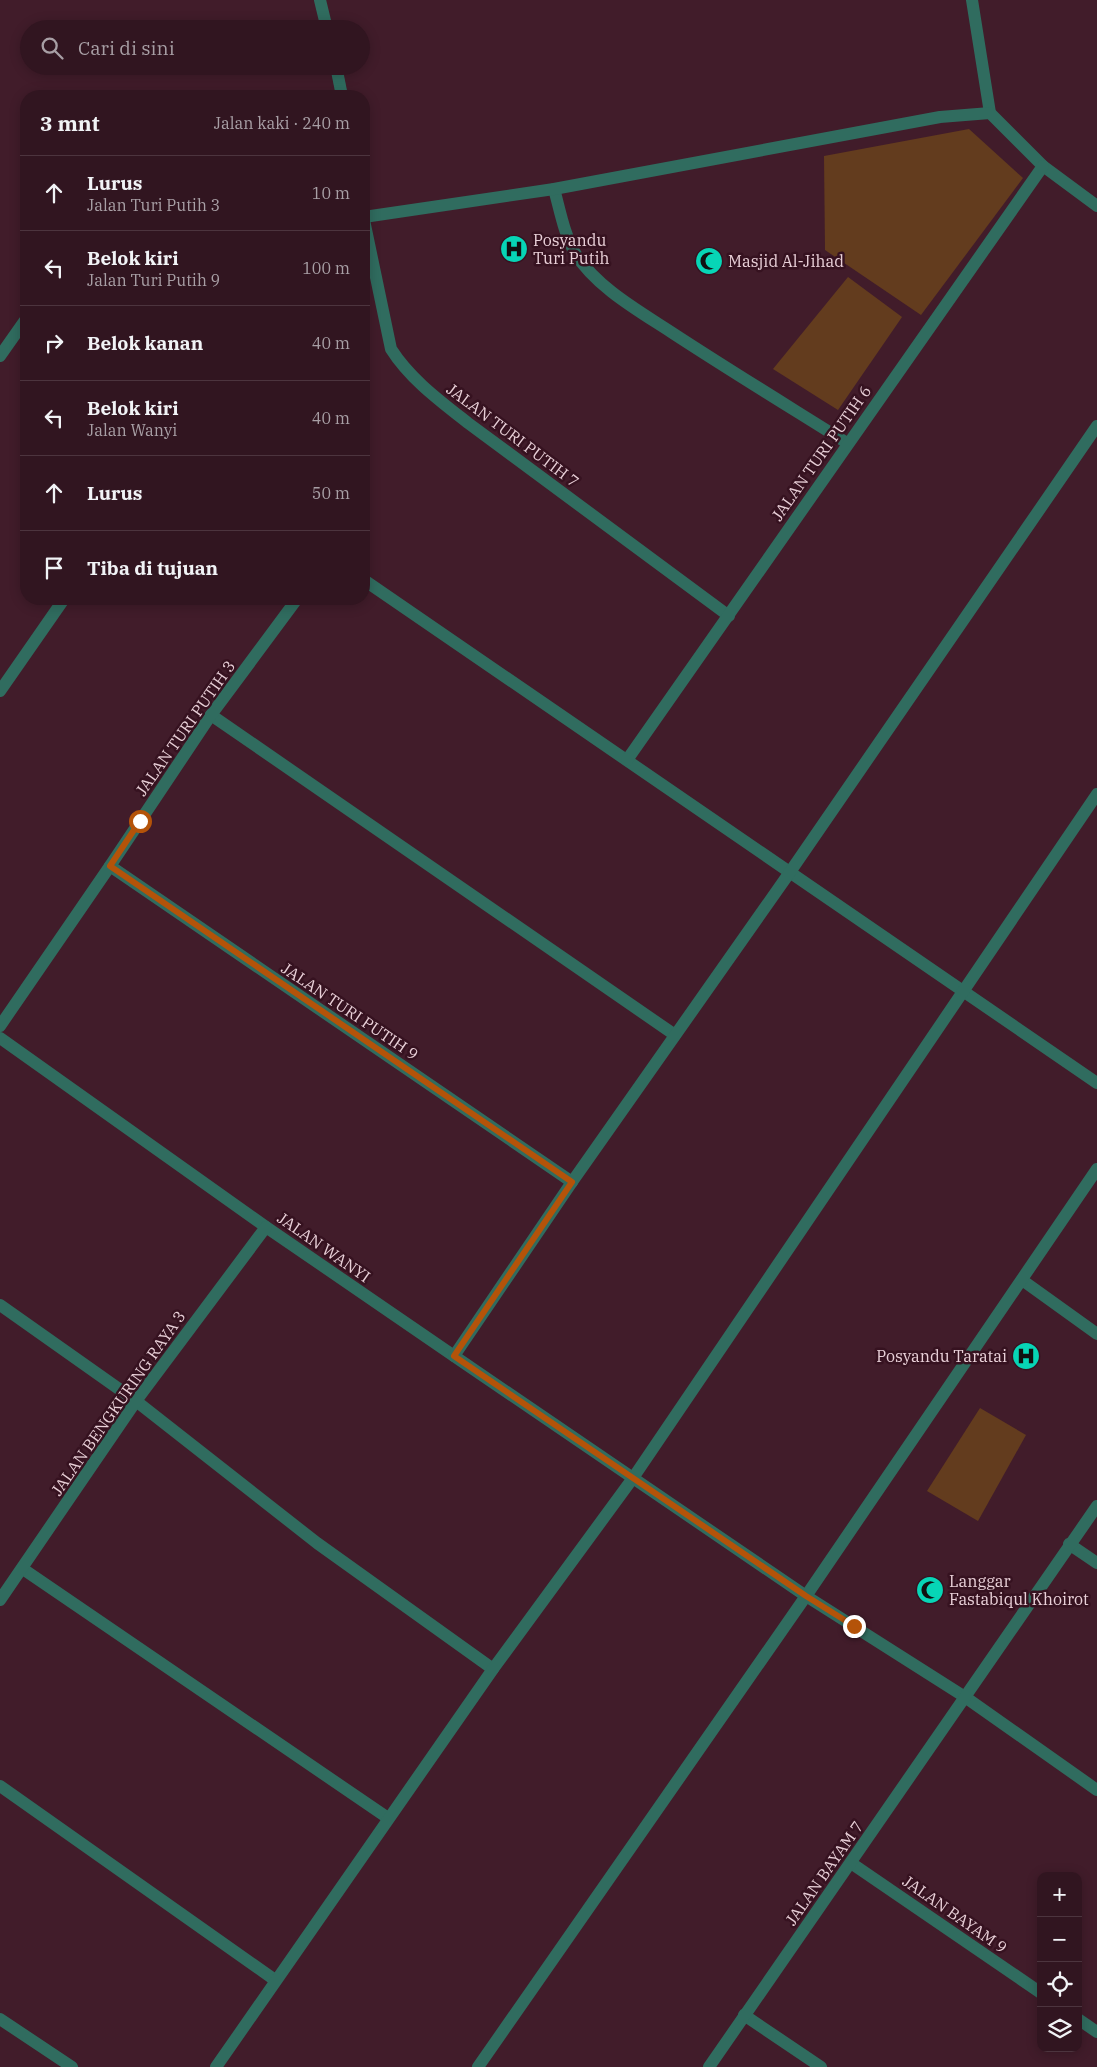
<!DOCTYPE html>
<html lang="id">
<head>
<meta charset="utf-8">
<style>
  body { margin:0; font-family:"IBM Plex Serif",serif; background:#3d222d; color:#f1f3f6 }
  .controls { position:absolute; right:15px; bottom:15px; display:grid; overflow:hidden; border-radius:10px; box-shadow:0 2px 12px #0003 }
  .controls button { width:45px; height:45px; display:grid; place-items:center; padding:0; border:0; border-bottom:1px solid #4c343e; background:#311520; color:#f1f3f6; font:25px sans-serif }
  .stop { position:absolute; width:15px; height:15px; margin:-11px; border:4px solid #b45309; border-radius:50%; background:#fff }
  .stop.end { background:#b45309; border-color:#fff; box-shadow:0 1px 5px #0008 }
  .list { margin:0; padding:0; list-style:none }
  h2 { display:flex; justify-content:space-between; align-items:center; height:65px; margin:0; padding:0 20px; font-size:21px }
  h2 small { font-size:16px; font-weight:400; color:#a89fa5 }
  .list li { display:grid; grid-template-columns:32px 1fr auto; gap:15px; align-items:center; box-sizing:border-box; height:75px; padding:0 20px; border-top:1px solid #4c343e }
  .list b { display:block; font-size:19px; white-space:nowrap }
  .list p { margin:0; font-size:16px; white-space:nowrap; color:#a89fa5 }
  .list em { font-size:16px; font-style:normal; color:#a89fa5 }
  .icon { flex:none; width:28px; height:28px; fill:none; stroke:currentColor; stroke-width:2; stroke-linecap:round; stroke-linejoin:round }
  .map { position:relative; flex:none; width:1097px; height:2067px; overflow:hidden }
  .search { position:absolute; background:#311520; box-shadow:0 2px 12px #0003; left:20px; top:20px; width:350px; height:55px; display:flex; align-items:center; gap:12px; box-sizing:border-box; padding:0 18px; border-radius:28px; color:#a89fa5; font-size:19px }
  .panel { position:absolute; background:#311520; box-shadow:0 2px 12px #0003; left:20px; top:90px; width:350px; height:515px; border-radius:20px }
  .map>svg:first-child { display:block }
  .green { fill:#633c1e }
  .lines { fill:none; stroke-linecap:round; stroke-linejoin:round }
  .minor { stroke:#306c5f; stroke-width:12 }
  .route { stroke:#b45309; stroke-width:6 }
  .labels { text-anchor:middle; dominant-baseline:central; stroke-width:5; stroke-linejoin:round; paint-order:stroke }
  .poi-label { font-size:16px; fill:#e9d0d8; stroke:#361220; text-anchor:start }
  .street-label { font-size:16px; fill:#e9d0d8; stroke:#361220 }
</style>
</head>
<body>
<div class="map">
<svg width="1097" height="2067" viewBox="0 0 1097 2067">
  <rect width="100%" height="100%" fill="#411c2a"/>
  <!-- green -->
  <g class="green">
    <path d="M969,129l54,49 -102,137 -96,-65 -1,-94z"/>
    <path d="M848,277l54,40 -64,93 -65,-41z"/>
    <path d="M980,1408l46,27 -48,86 -51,-30z"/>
  </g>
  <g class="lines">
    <!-- minor -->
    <g class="minor">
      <path d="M320,0l7,29"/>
      <path d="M972,0l18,113"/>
      <path d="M336,66l6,30"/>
      <path d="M554,189c6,21 10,45 21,64 21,34 64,58 96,79 58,38 117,74 176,111"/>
      <path d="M364,217l190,-28 386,-72 50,-4 53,53 54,40"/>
      <path d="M364,220l27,129c19,30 49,52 77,74l261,193"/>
      <path d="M0,356l26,-37"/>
      <path d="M364,580l733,503"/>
      <path d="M0,691l64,-92"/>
      <path d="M211,715l464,320"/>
      <path d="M627,760l416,-594"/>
      <path d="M110,866l462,316"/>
      <path d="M0,1026l110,-160 101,-151 86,-116"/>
      <path d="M0,1038l266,189 188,129 352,240 159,101 132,93"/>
      <path d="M1022,1280l75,54"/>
      <path d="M0,1305l136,96 181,142 176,126"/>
      <path d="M454,1356l118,-174 218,-310 307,-446"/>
      <path d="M1069,1544l28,19"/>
      <path d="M23,1569l365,249"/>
      <path d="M0,1600l136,-199 130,-174"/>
      <path d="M0,1786l275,194"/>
      <path d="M851,1863l190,130"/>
      <path d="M744,2015l77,52"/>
      <path d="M0,2019l72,48"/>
      <path d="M1078,2019l19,13"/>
      <path d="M216,2067l277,-398 140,-191 464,-684"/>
      <path d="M478,2067l328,-471 291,-427"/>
      <path d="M709,2067l388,-561"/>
    </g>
  </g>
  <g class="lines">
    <!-- route -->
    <path class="route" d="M140,821l-30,45 462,316 -118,174 352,240 48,30"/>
  </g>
  <!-- icons -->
  <defs>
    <g id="hospital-disc" transform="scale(1.4375)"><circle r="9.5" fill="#07d5b6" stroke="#361220"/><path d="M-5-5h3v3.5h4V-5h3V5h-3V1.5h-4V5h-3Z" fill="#111"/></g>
    <g id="mosque-disc" transform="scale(1.4375)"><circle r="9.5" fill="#07d5b6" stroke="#361220"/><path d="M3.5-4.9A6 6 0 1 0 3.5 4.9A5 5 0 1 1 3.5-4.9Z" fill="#111"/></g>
  </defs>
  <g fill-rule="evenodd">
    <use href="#hospital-disc" x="514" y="249"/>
    <use href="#mosque-disc" x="709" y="261"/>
    <use href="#hospital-disc" x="1026" y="1356"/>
    <use href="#mosque-disc" x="930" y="1590"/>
  </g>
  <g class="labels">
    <!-- poi labels -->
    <g class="poi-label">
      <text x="533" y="240">Posyandu<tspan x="533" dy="18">Turi Putih</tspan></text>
      <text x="728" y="261">Masjid Al-Jihad</text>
      <text x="1007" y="1356" text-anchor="end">Posyandu Taratai</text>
      <text x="949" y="1581">Langgar<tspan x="949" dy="18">Fastabiqul Khoirot</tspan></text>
    </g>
    <!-- street labels -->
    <g class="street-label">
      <text transform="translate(513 435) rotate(37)">JALAN TURI PUTIH 7</text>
      <text transform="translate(821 453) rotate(-55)">JALAN TURI PUTIH 6</text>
      <text transform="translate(185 728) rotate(-55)">JALAN TURI PUTIH 3</text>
      <text transform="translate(350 1011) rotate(34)">JALAN TURI PUTIH 9</text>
      <text transform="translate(324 1247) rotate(35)">JALAN WANYI</text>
      <text transform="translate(118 1403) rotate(-55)">JALAN BENGKURING RAYA 3</text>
      <text transform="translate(824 1873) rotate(-55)">JALAN BAYAM 7</text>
      <text transform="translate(955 1914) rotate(35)">JALAN BAYAM 9</text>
    </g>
  </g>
</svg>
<div class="controls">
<button>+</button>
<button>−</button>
<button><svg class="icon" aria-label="locate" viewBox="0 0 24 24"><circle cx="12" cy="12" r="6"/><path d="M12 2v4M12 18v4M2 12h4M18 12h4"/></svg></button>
<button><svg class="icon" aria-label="layers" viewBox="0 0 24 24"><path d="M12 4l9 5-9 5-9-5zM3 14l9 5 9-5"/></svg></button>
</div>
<div class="stop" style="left:140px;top:821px"></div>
<div class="stop end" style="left:854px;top:1626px"></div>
<div class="search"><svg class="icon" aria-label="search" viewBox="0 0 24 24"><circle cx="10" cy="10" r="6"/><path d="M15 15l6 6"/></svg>Cari di sini</div>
<section class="panel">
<h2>3 mnt<small>Jalan kaki · 240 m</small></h2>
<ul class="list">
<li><svg class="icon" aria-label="ahead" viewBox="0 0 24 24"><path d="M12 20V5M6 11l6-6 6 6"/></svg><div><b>Lurus</b><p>Jalan Turi Putih 3</p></div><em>10 m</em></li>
<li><svg class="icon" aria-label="left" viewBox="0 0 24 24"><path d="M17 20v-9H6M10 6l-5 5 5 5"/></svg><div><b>Belok kiri</b><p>Jalan Turi Putih 9</p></div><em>100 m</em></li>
<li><svg class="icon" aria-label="right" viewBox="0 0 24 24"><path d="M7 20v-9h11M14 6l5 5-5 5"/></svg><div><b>Belok kanan</b></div><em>40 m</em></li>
<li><svg class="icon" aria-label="left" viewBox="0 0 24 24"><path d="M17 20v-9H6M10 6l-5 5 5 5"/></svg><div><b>Belok kiri</b><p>Jalan Wanyi</p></div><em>40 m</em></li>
<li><svg class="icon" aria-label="ahead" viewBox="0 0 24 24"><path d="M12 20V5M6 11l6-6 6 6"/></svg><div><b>Lurus</b></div><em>50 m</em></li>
<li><svg class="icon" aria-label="arrive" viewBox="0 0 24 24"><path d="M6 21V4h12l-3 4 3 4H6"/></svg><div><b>Tiba di tujuan</b></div></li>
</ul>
</section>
</div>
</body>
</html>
